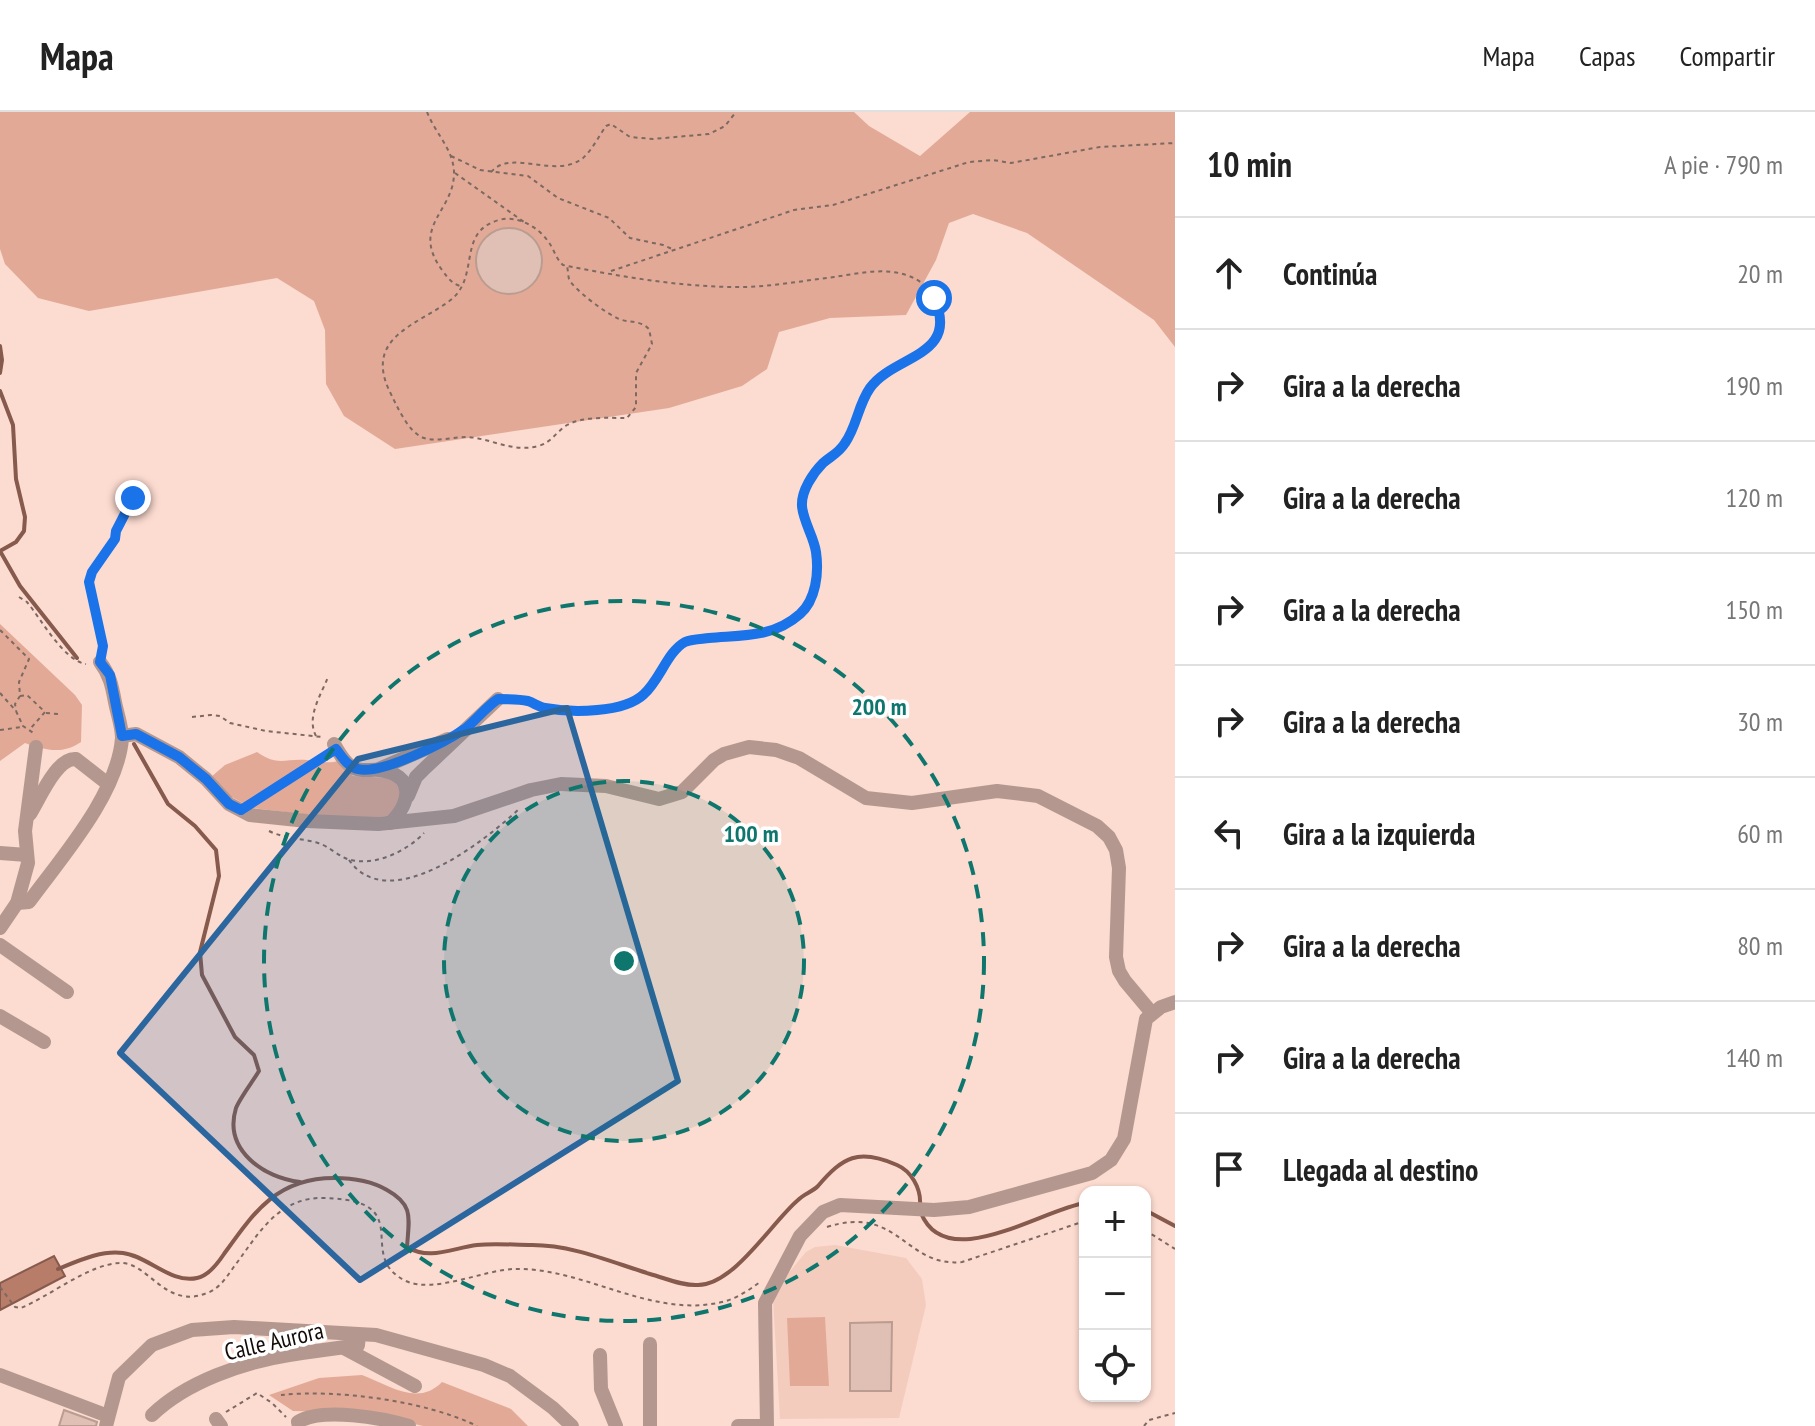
<!DOCTYPE html>
<html lang="es">
<head>
<meta charset="utf-8">
<style>
  body { margin:0; font-family:"PT Sans Narrow",sans-serif; background:#f2f2f2; color:#222 }
  .controls { position:absolute; right:24px; bottom:24px; display:grid; overflow:hidden; border-radius:16px; box-shadow:0 2px 6px #0004 }
  .controls button { width:72px; height:72px; display:grid; place-items:center; padding:0; border:0; border-bottom:2px solid #e0e0e0; background:#fff; color:#222; font:40px sans-serif }
  .stop { position:absolute; width:24px; height:24px; margin:-18px; border:6px solid #1a73e8; border-radius:50%; background:#fff }
  .stop.end { background:#1a73e8; border-color:#fff; box-shadow:0 2px 8px #0008 }
  .list { margin:0; padding:0; list-style:none }
  h2 { display:flex; justify-content:space-between; align-items:center; height:104px; margin:0; padding:0 32px; font-size:34px }
  h2 small { font-size:26px; font-weight:400; color:#767676 }
  .list li { display:grid; grid-template-columns:52px 1fr auto; gap:24px; align-items:center; box-sizing:border-box; height:112px; padding:0 32px; border-top:2px solid #e0e0e0 }
  .list b { display:block; font-size:30px; white-space:nowrap }
  .list em { font-size:26px; font-style:normal; color:#767676 }
  .icon { flex:none; width:44px; height:44px; fill:none; stroke:currentColor; stroke-width:2; stroke-linecap:round; stroke-linejoin:round }
  .map { position:relative; flex:none; width:1175px; height:1314px; overflow:hidden }
  header { display:flex; align-items:center; gap:48px; box-sizing:border-box; height:112px; padding:0 40px; background:#fff; border-bottom:2px solid #e0e0e0 }
  header strong { font-size:38px }
  nav { display:flex; gap:44px; margin-inline-start:auto; font-size:28px }
  main { display:flex }
  aside { flex:1; background:#fff }
  .map>svg:first-child { display:block }
  .built { fill:#f3ccbe }
  .green { fill:#e2aa96 }
  .water { fill:#b77d69; stroke:#865a4c; stroke-width:2 }
  .lines { fill:none; stroke-linecap:round; stroke-linejoin:round }
  .stream { stroke:#865a4c; stroke-width:4 }
  .building { fill:#e0c0b5; stroke:#ba9c91; stroke-width:2 }
  .path { stroke:#7d6862; stroke-width:2; stroke-dasharray:4 4; stroke-linecap:butt }
  .minor { stroke:#b4988f; stroke-width:14 }
  .route { stroke:#1a73e8; stroke-width:10 }
  .marked { fill:#2b669e; fill-opacity:0.2; stroke:#2b669e; stroke-width:6; stroke-linejoin:round }
  .ring { fill:none; stroke:#0f766e; stroke-width:4; stroke-dasharray:14 10 }
  .labels { text-anchor:middle; dominant-baseline:central; stroke-width:7; stroke-linejoin:round; paint-order:stroke }
  .street-label { font-size:24px; fill:#140a07; stroke:#fff }
  .centre { fill:#0f766e; stroke:#fff; stroke-width:4 }
  .ring-label { font-size:24px; text-anchor:middle; font-weight:bold; fill:#0f766e; stroke:#fff; stroke-width:7; stroke-linejoin:round; paint-order:stroke }
</style>
</head>
<body>
<header>
<strong>Mapa</strong>
<nav><a>Mapa</a><a>Capas</a><a>Compartir</a></nav>
</header>
<main>
<div class="map">
<svg width="1175" height="1314" viewBox="0 0 1175 1314">
  <rect width="100%" height="100%" fill="#fcdbd0"/>
  <!-- built -->
  <path class="built" d="M835,1133l71,13 16,21 4,26 -27,113 -119,1 -7,-120 4,-12 29,-35 9,-5z"/>
  <!-- green -->
  <g class="green">
    <path d="M0,0h854l15,14 51,30 50,-44h205v235l-21,-27 -127,-87 -54,-19 -24,9 -13,37 -30,55 -76,3 -51,14 -12,37 -25,17 -73,22 -274,41 -51,-33 -18,-32 -1,-54 -11,-29 -37,-23 -188,33 -51,-13 -33,-34 -5,-15z"/>
    <path d="M0,512l75,71 7,10 -1,37c-19,13 -36,8 -56,1l-25,18z"/>
    <path d="M257,640c22,15 27,6 50,8 13,1 19,4 32,1l14,15 39,2 10,14 -1,13 -14,11 -34,4 -101,-12 -22,-12 -19,-19 14,-12z"/>
    <path d="M825,1205l4,69h-39l-3,-68z"/>
    <path d="M362,1263c27,10 56,32 80,7l69,27 17,17h-105l-55,-13 -75,-2 -24,-16 50,-17z"/>
  </g>
  <!-- water -->
  <path class="water" d="M54,1144l11,20 -65,34v-27z"/>
  <g class="lines">
    <!-- stream -->
    <g class="stream">
      <path d="M0,234l2,14 -2,13"/>
      <path d="M0,279l13,34 3,54 9,38 -1,14 -8,11 -16,9 20,35 57,72"/>
      <path d="M134,632l34,60 27,22 21,24 3,26 -19,76 2,23 33,62 19,18 5,16c-6,10 -19,27 -23,37 -13,42 28,70 64,74"/>
      <path d="M1145,1098l30,16"/>
      <path d="M921,1101c25,62 122,-4 164,-10"/>
      <path d="M58,1157c20,-8 43,-19 65,-16 25,3 48,31 74,25 11,-2 21,-15 27,-24 30,-42 53,-76 110,-76 18,0 36,2 53,12 27,15 22,28 20,57 23,14 45,1 70,-2 18,-2 37,0 55,0 41,0 79,17 118,29 15,4 32,12 48,11 36,0 74,-63 100,-85 6,-6 14,-8 20,-14 25,-29 40,-38 79,-21 14,6 24,23 23,39"/>
    </g>
  </g>
  <!-- building -->
  <g class="building">
    <circle cx="509" cy="149" r="33"/>
    <path d="M892,1210l-1,69h-41v-68z"/>
    <path d="M64,1298l33,12 -1,4h-37z"/>
  </g>
  <g class="lines">
    <!-- path -->
    <g class="path">
      <path d="M427,0c8,21 27,38 27,61 0,39 -44,53 -12,97 6,8 9,13 18,16"/>
      <path d="M451,44l29,14 48,6 30,22 51,20 21,20 33,7 9,4"/>
      <path d="M491,60c21,-24 64,8 92,-14 9,-8 16,-22 23,-32l5,-2 19,13 23,2 56,-5 16,-8 11,-14"/>
      <path d="M455,61l69,49"/>
      <path d="M611,159l183,-61 39,-5 136,-43 24,-2 18,3 89,-16 75,-4"/>
      <path d="M19,485l8,5c14,17 37,59 59,62"/>
      <path d="M0,518l29,29 -10,23 1,14 -5,8 1,7"/>
      <path d="M102,538l-13,-68 3,-10 23,-33 1,-8 17,-33"/>
      <path d="M0,581l16,18 7,15 12,8"/>
      <path d="M20,584l7,-1 18,17 -14,16"/>
      <path d="M511,588c13,0 23,6 35,8 37,5 82,6 108,-23 10,-13 16,-36 32,-43 5,-3 13,-2 18,-3 34,-4 70,0 97,-26 15,-15 19,-42 15,-63 -3,-15 -14,-31 -14,-46 1,-30 30,-41 44,-62 9,-14 11,-31 18,-45 4,-7 9,-15 14,-20 22,-19 77,-26 61,-70 -4,-9 -10,-19 -17,-24 -27,-19 -59,-10 -88,-6 -34,4 -69,11 -103,10 -56,-1 -114,-11 -168,-22 -8,-7 -9,-17 -16,-25 -10,-14 -31,-25 -48,-20 -44,12 -17,59 -51,82 -32,23 -83,36 -59,88 7,14 19,43 35,48 13,4 29,-1 43,-1 23,1 46,16 71,9 13,-3 18,-14 29,-21 16,-9 42,-7 60,-7l9,-11v-34l16,-29 -3,-15c-9,-9 -19,-6 -30,-10 -12,-5 -45,-29 -50,-40 -1,-4 -1,-9 -2,-13"/>
      <path d="M46,601l12,1"/>
      <path d="M192,605l19,-2 9,1 10,7 36,8 56,6"/>
      <path d="M0,618l22,-3"/>
      <path d="M316,624c-10,-19 5,-41 12,-59"/>
      <path d="M256,690l69,-44"/>
      <path d="M269,719c16,8 32,7 49,12 11,3 22,15 33,17 25,6 56,-9 73,-27"/>
      <path d="M349,748c40,57 136,-19 170,-51"/>
      <path d="M827,1115c72,-23 78,41 135,35l123,-41"/>
      <path d="M1145,1118l30,19"/>
      <path d="M0,1175l15,20 6,1c29,-12 68,-44 99,-45 29,-1 45,47 87,30 12,-4 19,-15 26,-25 25,-33 44,-71 91,-70 96,2 29,58 82,83 28,13 77,-11 108,-12 70,-2 137,50 208,33 14,-3 27,-12 38,-20"/>
      <path d="M281,1283c57,-6 145,6 196,31"/>
      <path d="M226,1300l31,-19 15,10 14,14"/>
      <path d="M1144,1314l5,-6 26,-7"/>
    </g>
    <!-- minor -->
    <g class="minor">
      <path d="M122,624l14,-2 43,23 27,22 23,25 21,11 57,6 71,3 76,-8 77,-26 30,-6 45,2 53,13 23,-7 32,-32 10,-6 25,-7 27,3 23,8 67,40 46,5 85,-12 41,5 59,30 12,11 7,13 3,18 -3,89 3,14 6,10 26,31"/>
      <path d="M334,632c5,9 11,20 20,24 8,4 17,1 25,2 36,4 33,33 11,53"/>
      <path d="M379,657l69,-30"/>
      <path d="M408,684l8,-19 7,-7 75,-71"/>
      <path d="M30,702c10,-16 27,-57 46,-55l32,25"/>
      <path d="M0,741l27,2"/>
      <path d="M17,791l12,-1c32,-44 89,-108 93,-164 0,-12 -5,-25 -7,-36 -3,-16 -5,-27 -15,-40"/>
      <path d="M0,816l17,-25 11,-40 -3,-32 11,-84"/>
      <path d="M0,833l67,47"/>
      <path d="M0,904l44,26"/>
      <path d="M344,1236l71,38"/>
      <path d="M600,1243l1,34 15,37"/>
      <path d="M0,1263l108,41"/>
      <path d="M152,1303c34,-33 92,-53 137,-60 23,-4 46,-6 69,-10l1,-10"/>
      <path d="M216,1307l5,7"/>
      <path d="M106,1314l13,-49 33,-32 40,-15 42,-3 142,8 108,30 26,11 43,32 19,18"/>
      <path d="M299,1314l-1,-4c24,-15 85,-4 111,4"/>
      <path d="M650,1314v-82"/>
      <path d="M738,1314h22"/>
      <path d="M767,1314l-2,-123 35,-67 23,-24 17,-7 94,5 35,-3 123,-34 19,-13 13,-21 22,-120 15,-12 14,-5"/>
    </g>
  </g>
  <g class="lines">
    <!-- route -->
    <path class="route" d="M133,386l-17,33 -1,8 -23,33 -3,10 14,64 -3,16 10,13 12,61 14,-2 43,23 27,22 23,25 12,6 95,-61c6,8 12,18 22,20 23,6 88,-27 108,-41 11,-9 20,-21 32,-29 10,0 21,0 30,2 6,2 11,6 17,7 27,5 79,5 99,-14 16,-14 23,-42 41,-52 7,-3 17,-3 24,-4 33,-3 64,0 91,-24 16,-14 19,-41 16,-62 -2,-15 -13,-31 -14,-46 -1,-15 11,-33 21,-43 8,-7 16,-10 22,-20 12,-17 13,-38 25,-55 23,-33 91,-31 64,-90"/>
  </g>
  <!-- marked area -->
  <path class="marked" d="M567,596l111,373 -318,199 -240,-227 238,-294z"/>
  <!-- distance rings -->
  <circle cx="624" cy="849" r="180" fill="#0f766e" fill-opacity=".12"/>
  <g class="ring">
    <circle cx="624" cy="849" r="180"/>
    <circle cx="624" cy="849" r="360"/>
  </g>
  <g class="labels">
    <!-- street labels -->
    <g class="street-label">
      <text transform="translate(274 1229) rotate(-13)">Calle Aurora</text>
    </g>
  </g>
  <circle cx="624" cy="849" r="12" class="centre"/>
  <g class="ring-label">
    <text x="879" y="603">200 m</text>
    <text x="751" y="730">100 m</text>
  </g>
</svg>
<div class="controls">
<button>+</button>
<button>−</button>
<button><svg class="icon" aria-label="locate" viewBox="0 0 24 24"><circle cx="12" cy="12" r="6"/><path d="M12 2v4M12 18v4M2 12h4M18 12h4"/></svg></button>
</div>
<div class="stop" style="left:934px;top:186px"></div>
<div class="stop end" style="left:133px;top:386px"></div>
</div>
<aside>
<h2>10 min<small>A pie · 790 m</small></h2>
<ul class="list">
<li><svg class="icon" aria-label="ahead" viewBox="0 0 24 24"><path d="M12 20V5M6 11l6-6 6 6"/></svg><div><b>Continúa</b></div><em>20 m</em></li>
<li><svg class="icon" aria-label="right" viewBox="0 0 24 24"><path d="M7 20v-9h11M14 6l5 5-5 5"/></svg><div><b>Gira a la derecha</b></div><em>190 m</em></li>
<li><svg class="icon" aria-label="right" viewBox="0 0 24 24"><path d="M7 20v-9h11M14 6l5 5-5 5"/></svg><div><b>Gira a la derecha</b></div><em>120 m</em></li>
<li><svg class="icon" aria-label="right" viewBox="0 0 24 24"><path d="M7 20v-9h11M14 6l5 5-5 5"/></svg><div><b>Gira a la derecha</b></div><em>150 m</em></li>
<li><svg class="icon" aria-label="right" viewBox="0 0 24 24"><path d="M7 20v-9h11M14 6l5 5-5 5"/></svg><div><b>Gira a la derecha</b></div><em>30 m</em></li>
<li><svg class="icon" aria-label="left" viewBox="0 0 24 24"><path d="M17 20v-9H6M10 6l-5 5 5 5"/></svg><div><b>Gira a la izquierda</b></div><em>60 m</em></li>
<li><svg class="icon" aria-label="right" viewBox="0 0 24 24"><path d="M7 20v-9h11M14 6l5 5-5 5"/></svg><div><b>Gira a la derecha</b></div><em>80 m</em></li>
<li><svg class="icon" aria-label="right" viewBox="0 0 24 24"><path d="M7 20v-9h11M14 6l5 5-5 5"/></svg><div><b>Gira a la derecha</b></div><em>140 m</em></li>
<li><svg class="icon" aria-label="arrive" viewBox="0 0 24 24"><path d="M6 21V4h12l-3 4 3 4H6"/></svg><div><b>Llegada al destino</b></div></li>
</ul>
</aside>
</main>
</body>
</html>
